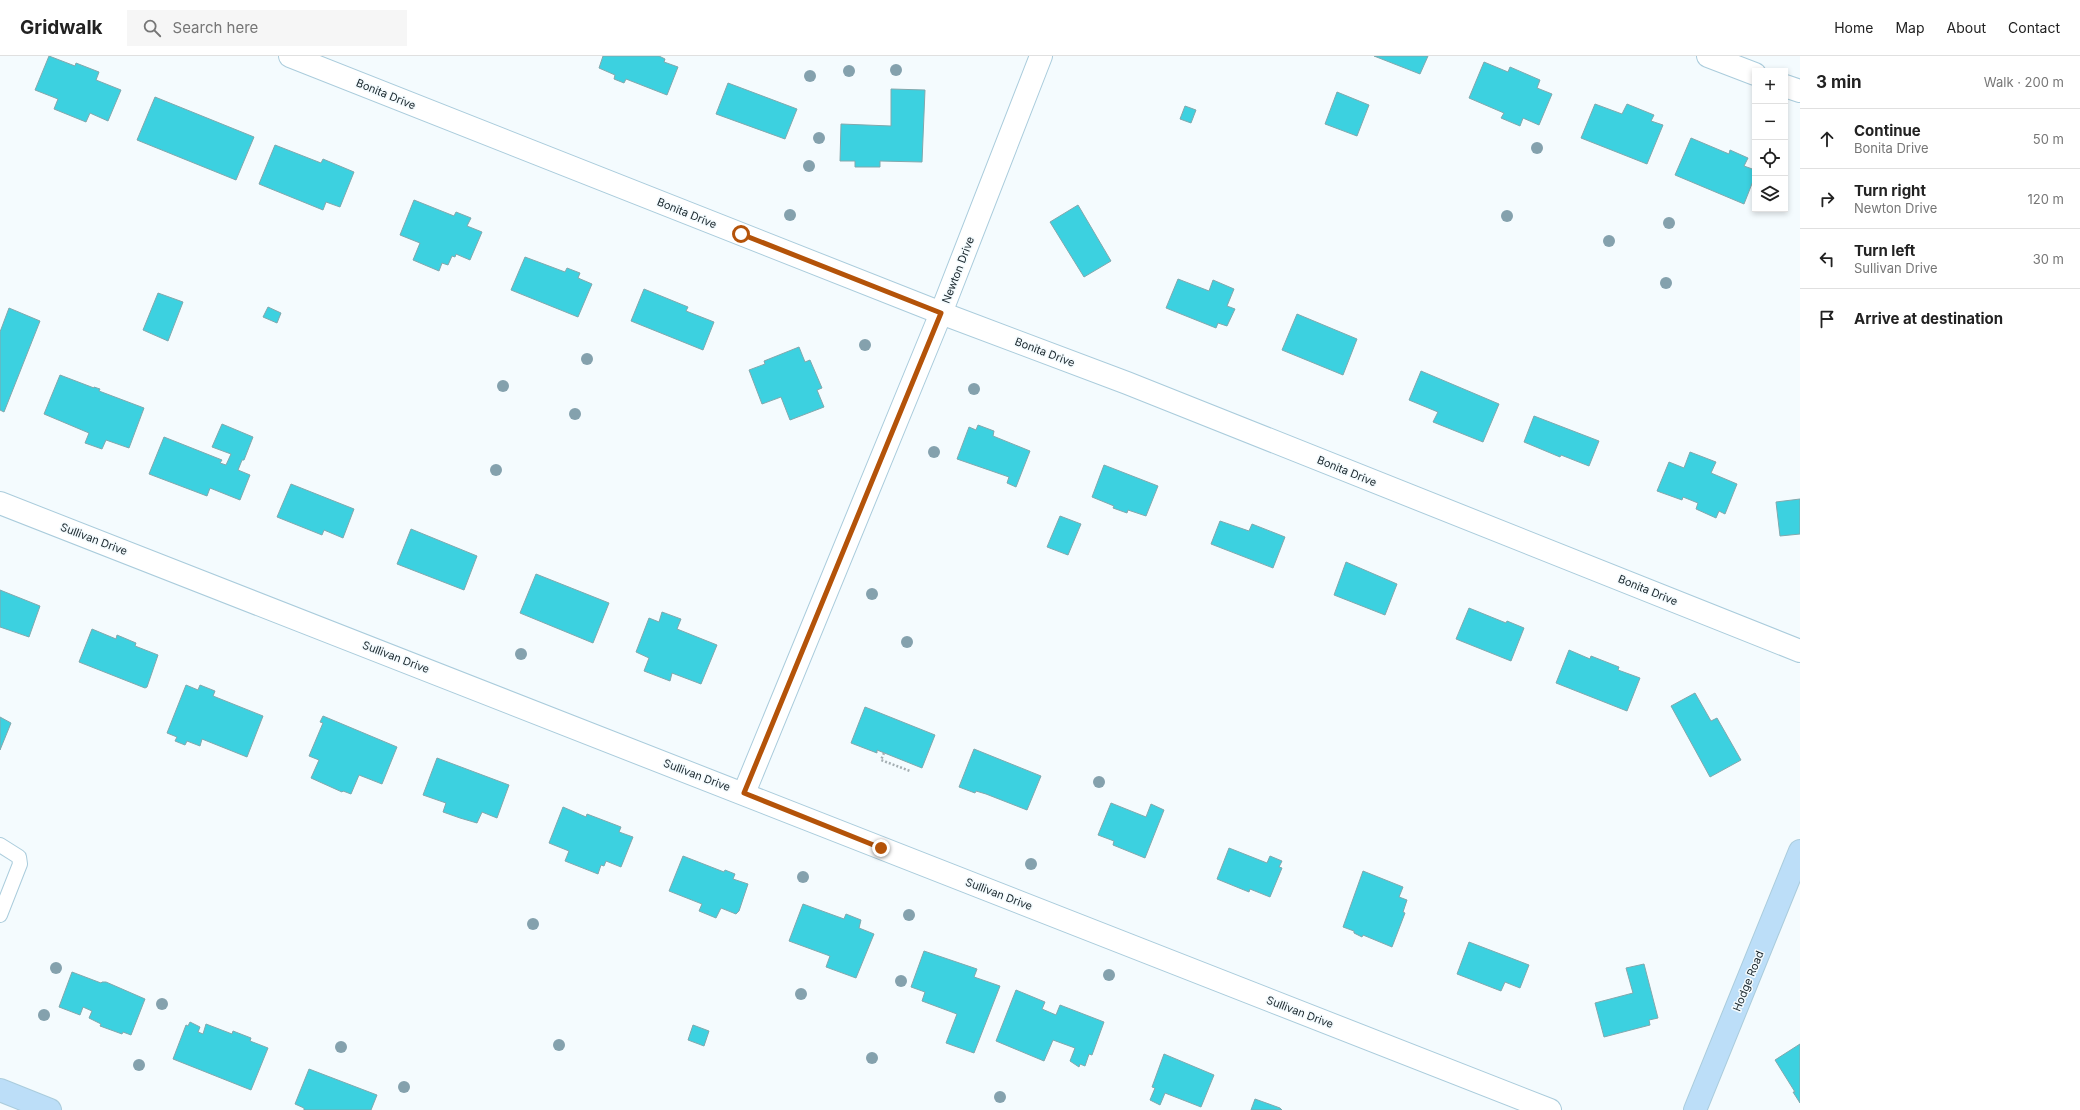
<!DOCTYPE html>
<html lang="en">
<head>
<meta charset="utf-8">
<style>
  body { margin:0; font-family:Inter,sans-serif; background:#f6f6f6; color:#222 }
  .controls { position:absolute; right:12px; top:12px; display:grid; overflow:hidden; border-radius:0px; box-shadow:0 2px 6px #0003 }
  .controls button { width:36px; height:36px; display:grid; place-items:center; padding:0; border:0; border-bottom:1px solid #e0e0e0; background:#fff; color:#222; font:20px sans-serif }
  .stop { position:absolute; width:12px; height:12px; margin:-9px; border:3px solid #b45309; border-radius:50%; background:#fff }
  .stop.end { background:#b45309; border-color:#fff; box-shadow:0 1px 4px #0008 }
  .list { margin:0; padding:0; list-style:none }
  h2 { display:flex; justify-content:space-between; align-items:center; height:52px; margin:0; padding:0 16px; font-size:17px }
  h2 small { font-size:13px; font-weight:400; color:#767676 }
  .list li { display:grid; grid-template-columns:26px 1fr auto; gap:12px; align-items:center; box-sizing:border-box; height:60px; padding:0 16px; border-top:1px solid #e0e0e0 }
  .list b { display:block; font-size:15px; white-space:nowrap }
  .list p { margin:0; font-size:13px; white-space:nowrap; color:#767676 }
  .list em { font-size:13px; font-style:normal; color:#767676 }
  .icon { flex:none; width:22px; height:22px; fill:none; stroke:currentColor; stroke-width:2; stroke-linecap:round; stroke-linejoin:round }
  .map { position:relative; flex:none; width:1800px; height:1054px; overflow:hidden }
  header { display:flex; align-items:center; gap:24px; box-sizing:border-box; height:56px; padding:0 20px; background:#fff; border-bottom:1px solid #e0e0e0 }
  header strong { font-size:19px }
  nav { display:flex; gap:22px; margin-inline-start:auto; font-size:14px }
  .search { width:280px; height:36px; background:#f6f6f6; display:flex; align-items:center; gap:10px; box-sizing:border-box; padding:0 14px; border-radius:0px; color:#767676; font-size:15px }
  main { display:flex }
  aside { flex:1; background:#fff }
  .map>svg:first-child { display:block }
  .building { fill:#3cd1e0; stroke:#81a8ad }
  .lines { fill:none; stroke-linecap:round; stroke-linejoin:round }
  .lane-casing { stroke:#aaccdc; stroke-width:16 }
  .street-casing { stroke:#aaccdc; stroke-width:24 }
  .secondary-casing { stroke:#aaccdc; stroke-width:24 }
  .path { stroke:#a4aeb2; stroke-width:2.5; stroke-dasharray:2 2; stroke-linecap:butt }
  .lane { stroke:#fff; stroke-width:14 }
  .street { stroke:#fff; stroke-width:22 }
  .secondary { stroke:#bcdef8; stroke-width:22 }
  .tree { fill:#84a1ad }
  .route { stroke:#b45309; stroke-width:5 }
  .labels { text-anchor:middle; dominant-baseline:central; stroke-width:3; stroke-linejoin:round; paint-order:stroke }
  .street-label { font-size:11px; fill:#1a272d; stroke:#f4fbfe }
</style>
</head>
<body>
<header>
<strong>Gridwalk</strong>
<div class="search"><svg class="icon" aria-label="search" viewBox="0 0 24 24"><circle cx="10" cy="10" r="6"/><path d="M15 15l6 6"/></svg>Search here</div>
<nav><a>Home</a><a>Map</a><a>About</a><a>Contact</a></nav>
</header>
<main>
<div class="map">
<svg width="1800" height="1054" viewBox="0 0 1800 1054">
  <rect width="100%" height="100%" fill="#f4fbfe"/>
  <!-- building -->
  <g class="building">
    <path d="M49,0l26,10 1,-3 23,9 -3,8 25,10 -13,31 -18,-8 -4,9 -32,-13 4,-10 -23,-9z"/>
    <path d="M603,0h56l6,3 -1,3 14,5 -11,28 -41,-16 -2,4 -10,-4 1,-4 -16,-7z"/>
    <path d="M1374,0h54l-8,18z"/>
    <path d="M1484,6l24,10 2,-5 30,13 -3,8 15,6 -13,31 -16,-7 -3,8 -19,-8 3,-5 -35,-15z"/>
    <path d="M728,27l69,26 -12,30 -69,-25z"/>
    <path d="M891,33l34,1 -3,72 -42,-1v6h-25v-6h-15l1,-37 50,2z"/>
    <path d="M1337,36l32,13 -12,31 -32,-12z"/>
    <path d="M155,41l99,40 -18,43 -99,-40z"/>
    <path d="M1595,48l27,10 5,-10 27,11 -3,6 12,4 -16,39 -66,-26z"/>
    <path d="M1185,50l11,4 -5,13 -11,-4z"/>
    <path d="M1691,82l38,16 1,-4 18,8 -4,8 11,4v6l-11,28 -69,-29z"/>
    <path d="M275,89l46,18 2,-4 31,13 -14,35 -14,-5 -3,8 -64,-26z"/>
    <path d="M414,144l40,16 2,-4 15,6 -4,8 15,6 -12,28 -14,-6 -1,3 -3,-1 -4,9 -6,-2 -3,8 -26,-11 7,-17 -20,-8z"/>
    <path d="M1078,149l33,56 -27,16 -34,-55z"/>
    <path d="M525,201l40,15 2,-4 13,5 -2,5 14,6 -14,33 -67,-27z"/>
    <path d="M1178,223l31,12 4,-11 21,9 -7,17 8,3 -8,17 -9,-3 -2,5 -50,-20z"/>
    <path d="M644,233l44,18 -2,4 28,11 -11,28 -72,-29z"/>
    <path d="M158,237l25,9 -15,39 -25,-11z"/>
    <path d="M268,251l13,6 -4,10 -14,-6z"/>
    <path d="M9,252l31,13 -36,91 -4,-2v-78z"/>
    <path d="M1297,258l60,25 -14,36 -61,-25z"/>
    <path d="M799,291l6,15 5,-2 12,28 -5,2 7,17 -34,13 -9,-23 -19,7 -13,-34 16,-6 -1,-3z"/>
    <path d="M1421,315l78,33 -16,38 -50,-20 5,-10 -29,-12z"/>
    <path d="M60,319l34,13v-1l6,2 -1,2 45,17 -15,40 -23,-8 -4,9 -17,-6 4,-10 -45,-19z"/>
    <path d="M1534,360l65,25 -10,25 -28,-11 -1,2 -36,-15z"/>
    <path d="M222,368l31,13 -9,23h-2l-4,10 12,5 -10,25 -30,-12 -3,8 -58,-22 15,-37 58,23 -2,3 6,2 5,-11 -19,-7z"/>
    <path d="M978,369l16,6 -1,5 37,15 -14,36 -9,-4 2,-6 -52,-18 12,-32 7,3z"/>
    <path d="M1690,396l26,10 -5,11 26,11 -12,30 -6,-3 -3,7 -20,-9 2,-6 -15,-6 -1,3 -25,-9 12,-29 15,6z"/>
    <path d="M1104,409l54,21 -12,30 -18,-6 -1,3 -14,-5 1,-2 -22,-9z"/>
    <path d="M291,428l63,25 -11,29 -19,-8 -2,5 -45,-18z"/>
    <path d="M1800,443v35l-20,2 -4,-34z"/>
    <path d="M1060,460l21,8 -13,31 -21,-8z"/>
    <path d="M1220,465l29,10 3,-7 33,13 -12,31 -62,-24z"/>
    <path d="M411,473l66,27 -13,34 -67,-26z"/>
    <path d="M1346,506l51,22 -12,31 -51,-20z"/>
    <path d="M536,518l73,29 -16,40 -73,-30z"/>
    <path d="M0,534l40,16 -11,31 -29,-10z"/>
    <path d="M1469,552l37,15 1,-2 17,7 -13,33 -55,-22z"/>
    <path d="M662,556l19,7 -4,10 40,16 -16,39 -29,-11 -2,8 -26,-10 5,-13 -13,-6 13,-34 10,4z"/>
    <path d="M92,573l24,10 1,-4 19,8 -1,3 23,9 -11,32 -2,1 -66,-26z"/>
    <path d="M1569,594l21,9 1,-3 28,11 -1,3 22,8 -13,33 -71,-28z"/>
    <path d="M186,629l12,5 2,-5 15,6 -2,5 50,20 -16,41 -45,-18 -2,7 -13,-5 -2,4 -10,-4 2,-4 -10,-4z"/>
    <path d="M1695,637l16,28 6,-3 24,42 -31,17 -39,-71z"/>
    <path d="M865,651l70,28 -13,33 -45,-18v3l-26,-10z"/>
    <path d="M323,660l74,31 -15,37 -23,-9 -8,19 -8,-3 -1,1 -31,-14 8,-18 -10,-4 14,-33 -3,-1z"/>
    <path d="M0,661l11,6 -11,27z"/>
    <path d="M974,693l67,27 -14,34 -41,-16 -10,-3 -1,2 -16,-6z"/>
    <path d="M437,702l72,27 -12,33 -15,-6 -5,11 -17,-5 -17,-6 3,-9 -23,-8z"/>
    <path d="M1111,747l35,14 5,-13 13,6 -19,48 -32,-13 1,-4 -16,-6z"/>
    <path d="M563,751l23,10 1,-3 34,13 -2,5 14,5 -12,30 -15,-6 -2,5 -3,-1 -3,9 -33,-13 4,-10 -20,-8z"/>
    <path d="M1229,792l38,15 3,-7 12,5 -3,6 3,1 -12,29 -20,-8 -1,3 -32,-13z"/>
    <path d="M683,800l41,16 1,-2 10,4 -2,5 15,5 -9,27 -3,3 -15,-6 -5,10 -17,-7 3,-7 -33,-13z"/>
    <path d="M1363,815l40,16 -4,10 8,3 -4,12 2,1 -13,34 -29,-12 -1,2 -8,-4v-2l-11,-4z"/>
    <path d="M803,848l41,15 2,-5 15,6 -2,8 15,6 -18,44 -30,-11 4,-11 -41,-15z"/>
    <path d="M1469,886l60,23 -9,23 -15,-6 -4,9 -44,-17z"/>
    <path d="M924,895l53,18 -3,8 26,9 -26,67 -28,-10 11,-29 -35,-13 3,-9 -14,-5z"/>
    <path d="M1644,908l14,54 -9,2 1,5 -46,12 -9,-34 38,-10 -7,-25z"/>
    <path d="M72,916l29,11 1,-1h4l39,17 -14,36 -8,-3 -1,2 -22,-8 1,-2 -12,-6 3,-7 -9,-4 -3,8 -21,-8z"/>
    <path d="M1016,934l29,12 -3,7 14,6 4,-10 44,17 -12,33 -3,-1 -4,12 -5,-2 -1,3 -9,-6 5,-13 -22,-8 -9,21 -48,-20z"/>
    <path d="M190,966l10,5 -2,5 5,2 3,-10 26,10 1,-3 18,7 -1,3 18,7 -17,42 -78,-31 13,-34 2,1z"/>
    <path d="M693,969l16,6 -5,15 -16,-6z"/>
    <path d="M1800,988v59l-7,-11h2l-20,-32z"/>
    <path d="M1164,998l50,21 -13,32 -36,-14 -5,12 -10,-5 5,-12 -3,-1z"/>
    <path d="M309,1013l68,26 -6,15h-67v-2l-9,-4z"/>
    <path d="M1255,1043l25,9 2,2h-31z"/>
  </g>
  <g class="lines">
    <!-- lane casing -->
    <g class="lane-casing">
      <path id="lane" d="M0,789l19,12 1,7 -20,51"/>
    </g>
    <!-- street casing -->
    <g class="street-casing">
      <g id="street">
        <path d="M290,0l651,257 186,70 673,268"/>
        <path d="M1708,0l47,18"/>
        <path d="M1785,30l15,5"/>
        <path d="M0,447l1550,607"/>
        <path d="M744,737l197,-480 100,-257"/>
      </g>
    </g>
    <!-- secondary casing -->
    <g class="secondary-casing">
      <g id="secondary">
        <path d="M0,1034l50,20"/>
        <path d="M1695,1054l105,-259"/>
      </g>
    </g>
    <!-- path -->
    <path class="path" d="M884,697l-3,7 29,11"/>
    <!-- lane -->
    <use href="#lane" class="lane"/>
    <!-- street -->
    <use href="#street" class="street"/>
    <!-- secondary -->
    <use href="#secondary" class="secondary"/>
  </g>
  <!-- trees -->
  <g class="tree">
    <circle cx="896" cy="14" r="6"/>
    <circle cx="849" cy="15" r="6"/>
    <circle cx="810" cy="20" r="6"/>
    <circle cx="819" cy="82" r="6"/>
    <circle cx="1537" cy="92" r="6"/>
    <circle cx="809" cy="110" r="6"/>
    <circle cx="790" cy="159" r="6"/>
    <circle cx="1507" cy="160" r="6"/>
    <circle cx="1669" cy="167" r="6"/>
    <circle cx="1609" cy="185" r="6"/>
    <circle cx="1666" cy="227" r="6"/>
    <circle cx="865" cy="289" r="6"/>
    <circle cx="587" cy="303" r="6"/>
    <circle cx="503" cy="330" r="6"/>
    <circle cx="974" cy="333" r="6"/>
    <circle cx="575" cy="358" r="6"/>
    <circle cx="934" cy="396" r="6"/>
    <circle cx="496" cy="414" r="6"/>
    <circle cx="872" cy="538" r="6"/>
    <circle cx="907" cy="586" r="6"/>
    <circle cx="521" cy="598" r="6"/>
    <circle cx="1099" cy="726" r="6"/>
    <circle cx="1031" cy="808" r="6"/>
    <circle cx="803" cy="821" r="6"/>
    <circle cx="909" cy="859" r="6"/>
    <circle cx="533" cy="868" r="6"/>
    <circle cx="56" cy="912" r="6"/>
    <circle cx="1109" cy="919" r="6"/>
    <circle cx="901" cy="925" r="6"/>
    <circle cx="801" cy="938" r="6"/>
    <circle cx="162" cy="948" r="6"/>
    <circle cx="44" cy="959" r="6"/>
    <circle cx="559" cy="989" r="6"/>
    <circle cx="341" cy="991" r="6"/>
    <circle cx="872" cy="1002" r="6"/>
    <circle cx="139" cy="1009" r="6"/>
    <circle cx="404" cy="1031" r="6"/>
    <circle cx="1000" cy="1041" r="6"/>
  </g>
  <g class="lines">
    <!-- route -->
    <path class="route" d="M741,178l200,79 -197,480 137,55"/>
  </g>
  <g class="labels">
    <!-- street labels -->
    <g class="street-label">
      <text transform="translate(386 38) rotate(22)">Bonita Drive</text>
      <text transform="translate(687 157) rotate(22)">Bonita Drive</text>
      <text transform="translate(958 214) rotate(-69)">Newton Drive</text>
      <text transform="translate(1045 296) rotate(21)">Bonita Drive</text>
      <text transform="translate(1347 415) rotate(22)">Bonita Drive</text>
      <text transform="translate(94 483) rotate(21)">Sullivan Drive</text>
      <text transform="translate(1648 534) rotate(22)">Bonita Drive</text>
      <text transform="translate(396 601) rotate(21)">Sullivan Drive</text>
      <text transform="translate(697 719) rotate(21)">Sullivan Drive</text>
      <text transform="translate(999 838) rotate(21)">Sullivan Drive</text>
      <text transform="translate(1748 925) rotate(-68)">Hodge Road</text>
      <text transform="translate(1300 956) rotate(21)">Sullivan Drive</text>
    </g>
  </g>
</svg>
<div class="controls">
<button>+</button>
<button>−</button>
<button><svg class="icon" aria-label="locate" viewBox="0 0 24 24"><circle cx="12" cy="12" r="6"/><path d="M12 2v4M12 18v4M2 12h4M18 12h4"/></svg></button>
<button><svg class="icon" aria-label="layers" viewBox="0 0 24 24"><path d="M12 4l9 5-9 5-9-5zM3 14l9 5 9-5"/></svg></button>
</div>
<div class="stop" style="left:741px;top:178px"></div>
<div class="stop end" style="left:881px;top:792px"></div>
</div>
<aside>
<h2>3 min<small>Walk · 200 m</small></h2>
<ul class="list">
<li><svg class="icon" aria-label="ahead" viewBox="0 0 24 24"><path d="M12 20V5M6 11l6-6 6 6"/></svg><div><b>Continue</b><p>Bonita Drive</p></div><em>50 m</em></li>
<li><svg class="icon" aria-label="right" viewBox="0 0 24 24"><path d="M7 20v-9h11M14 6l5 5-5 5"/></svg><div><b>Turn right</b><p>Newton Drive</p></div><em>120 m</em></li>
<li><svg class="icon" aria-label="left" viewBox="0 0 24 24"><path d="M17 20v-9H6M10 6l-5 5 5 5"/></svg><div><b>Turn left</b><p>Sullivan Drive</p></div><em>30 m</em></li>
<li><svg class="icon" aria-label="arrive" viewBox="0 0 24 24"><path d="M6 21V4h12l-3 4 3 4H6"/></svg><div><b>Arrive at destination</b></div></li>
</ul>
</aside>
</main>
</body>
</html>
